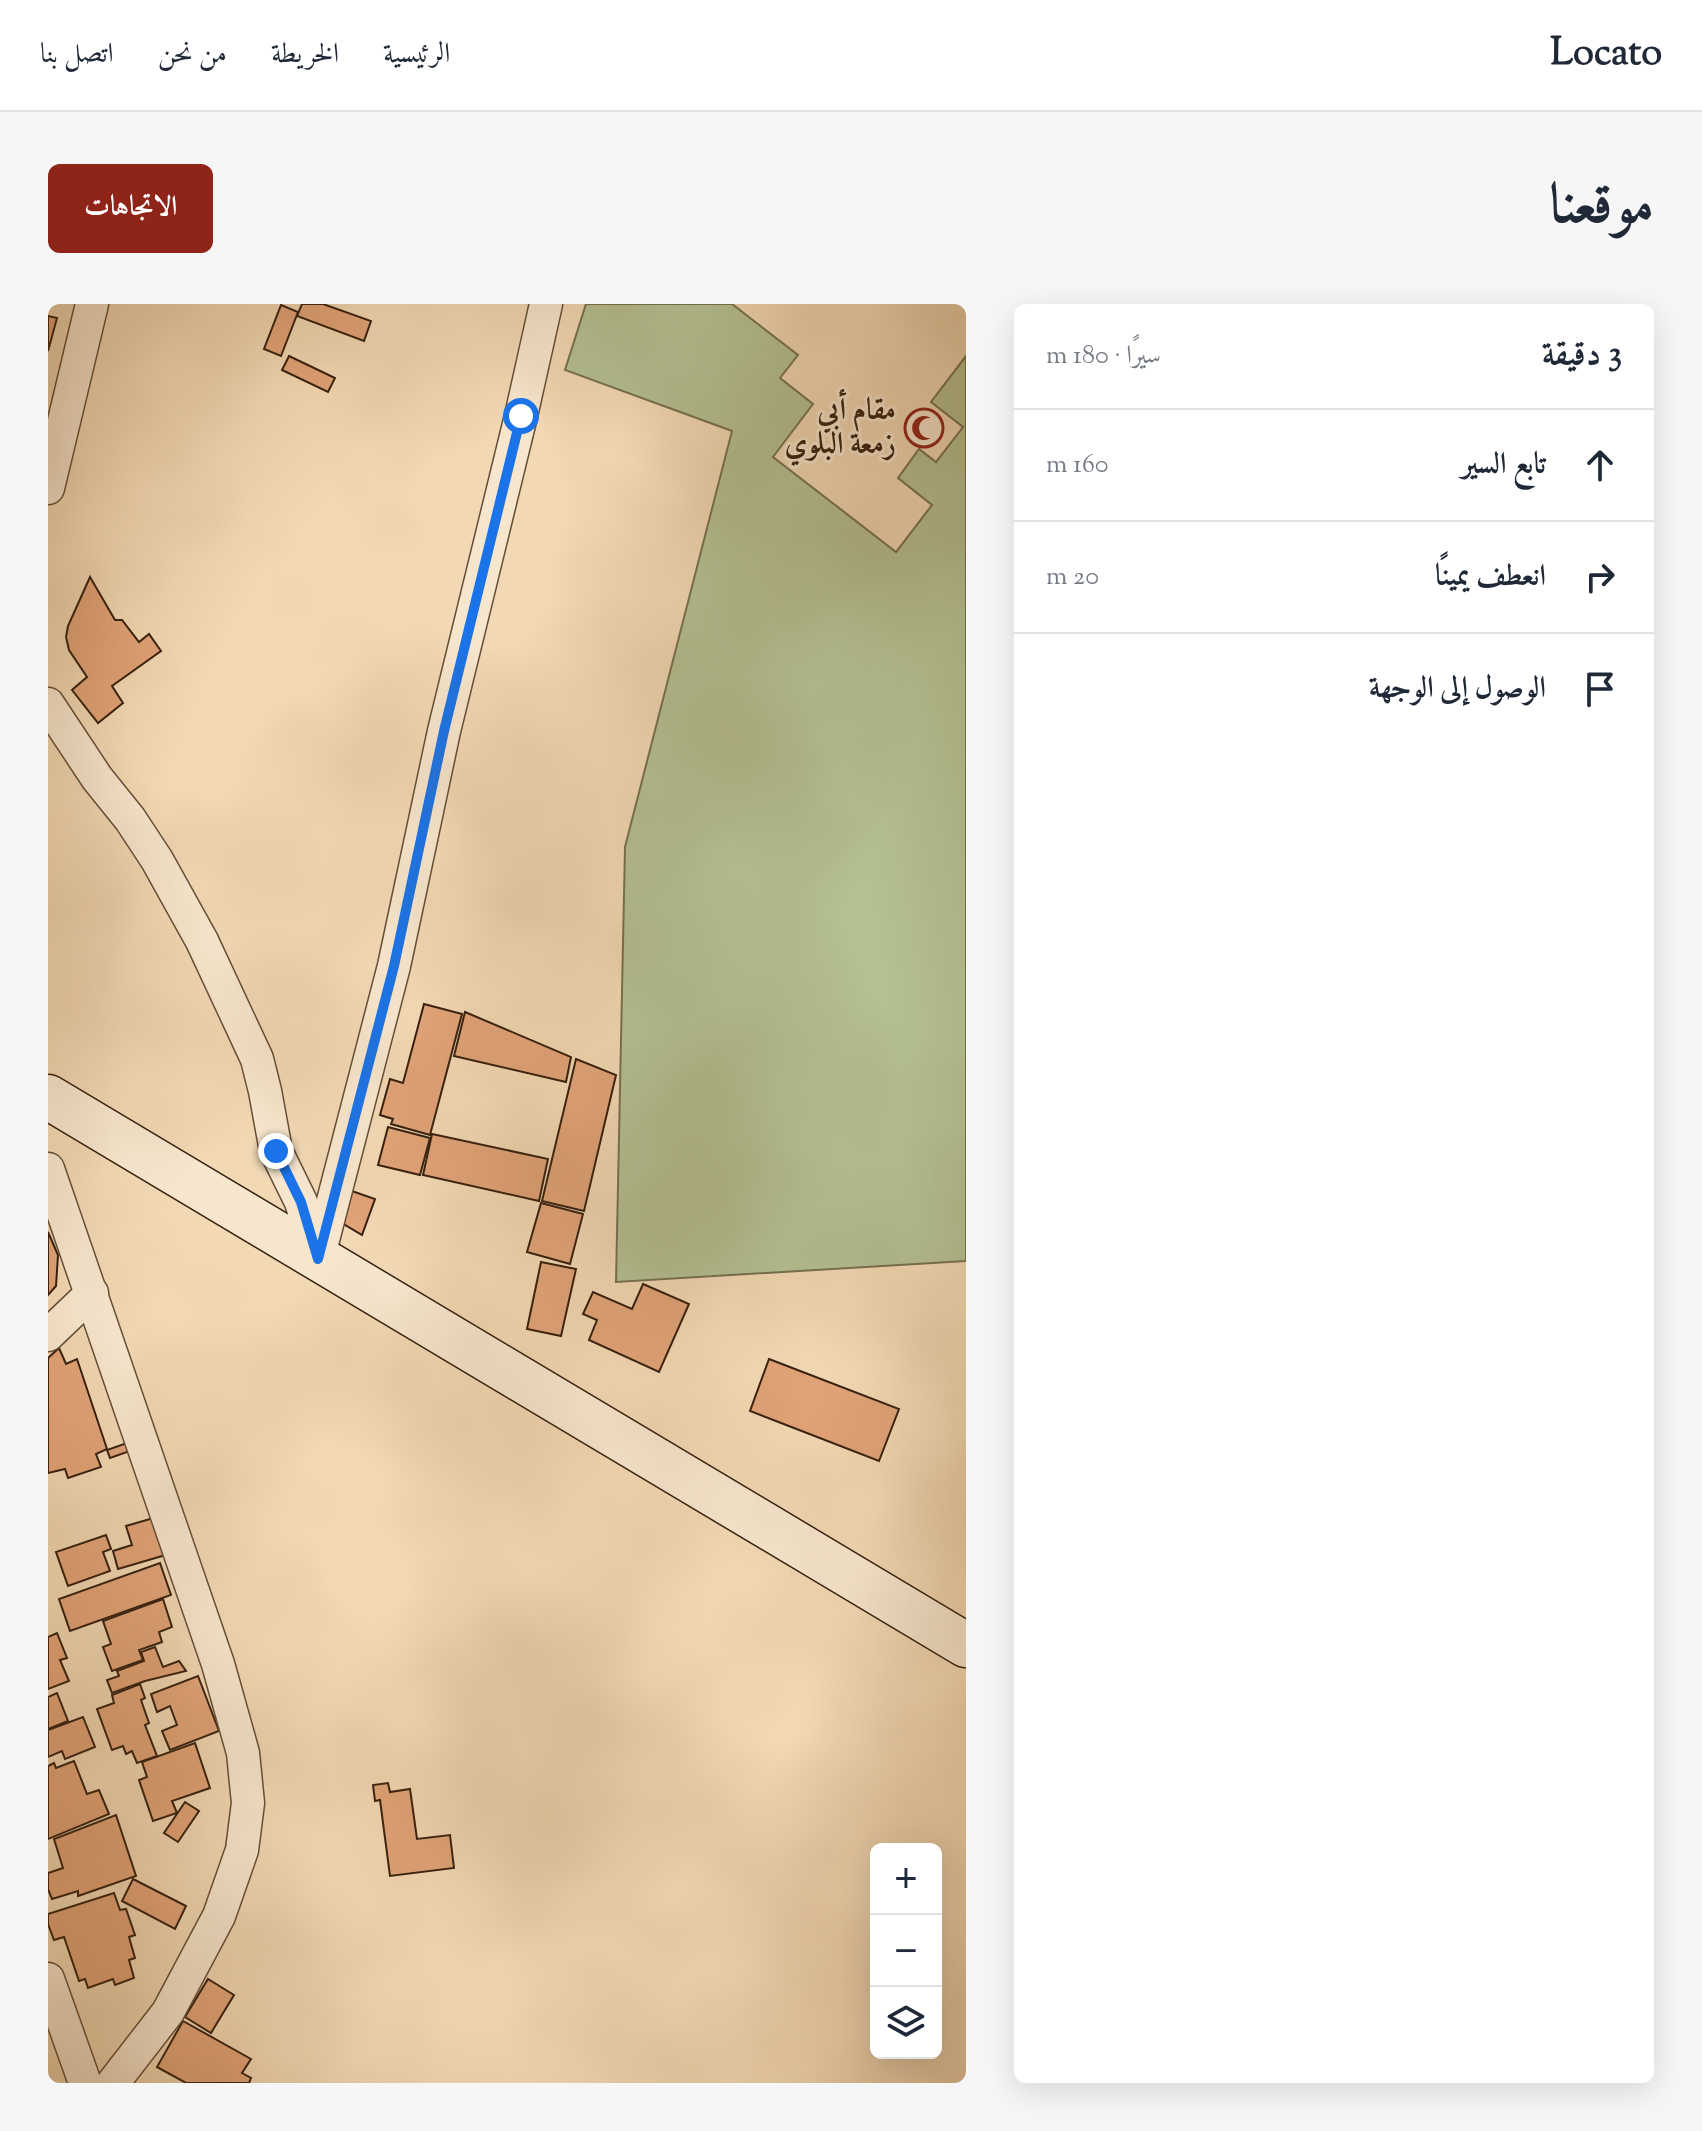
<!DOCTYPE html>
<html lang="ar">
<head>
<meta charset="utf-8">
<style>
  body { margin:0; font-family:"Sorts Mill Goudy",Amiri,serif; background:#f6f6f7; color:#1f2937; direction:rtl }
  .controls { position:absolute; right:24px; bottom:24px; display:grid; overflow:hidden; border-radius:12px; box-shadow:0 8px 32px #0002 }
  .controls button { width:72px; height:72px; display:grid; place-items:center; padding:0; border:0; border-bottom:2px solid #e0e1e3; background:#fff; color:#1f2937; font:40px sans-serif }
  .stop { position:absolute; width:24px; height:24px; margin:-18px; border:6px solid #1a73e8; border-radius:50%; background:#fff }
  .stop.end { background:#1a73e8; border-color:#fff; box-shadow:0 2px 8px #0008 }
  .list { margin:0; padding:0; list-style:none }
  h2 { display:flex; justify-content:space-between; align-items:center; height:104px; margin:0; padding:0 32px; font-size:34px }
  h2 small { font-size:26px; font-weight:400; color:#747a83 }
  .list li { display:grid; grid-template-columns:52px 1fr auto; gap:24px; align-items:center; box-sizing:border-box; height:112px; padding:0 32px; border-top:2px solid #e0e1e3 }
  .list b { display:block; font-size:30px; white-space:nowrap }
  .list em { font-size:26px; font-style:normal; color:#747a83 }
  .icon { flex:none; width:44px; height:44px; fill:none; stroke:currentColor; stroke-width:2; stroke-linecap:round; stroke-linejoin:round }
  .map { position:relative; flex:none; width:918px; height:1779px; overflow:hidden; direction:ltr; border-radius:12px }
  header { display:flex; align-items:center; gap:48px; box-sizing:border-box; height:112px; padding:0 40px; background:#fff; border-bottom:2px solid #e0e1e3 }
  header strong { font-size:38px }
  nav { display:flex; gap:44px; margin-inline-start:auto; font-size:28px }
  .intro { display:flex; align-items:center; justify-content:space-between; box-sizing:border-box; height:192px; padding:0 48px }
  h1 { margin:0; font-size:56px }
  .button { padding:20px 36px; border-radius:12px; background:#8f2418; color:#fff; font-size:28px; font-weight:700 }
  main { display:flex; gap:48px; padding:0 48px }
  aside { flex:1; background:#fff; border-radius:12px; box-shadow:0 8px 32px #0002 }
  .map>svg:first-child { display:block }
  .green { fill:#b4c092; stroke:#757050; stroke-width:2 }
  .building { fill:#e1a377; stroke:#36200f; stroke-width:2 }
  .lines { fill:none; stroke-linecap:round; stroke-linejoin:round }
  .street-casing { stroke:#654e38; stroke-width:35 }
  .secondary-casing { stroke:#36200f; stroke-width:47 }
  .street { stroke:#f7e6ce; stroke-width:32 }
  .secondary { stroke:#f7e6ce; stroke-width:44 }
  .route { stroke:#1a73e8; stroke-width:10 }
  .labels { text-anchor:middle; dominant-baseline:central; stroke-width:6; stroke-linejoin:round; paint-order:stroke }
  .poi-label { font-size:30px; font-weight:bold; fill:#36200f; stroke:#f7e6ce; text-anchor:end }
</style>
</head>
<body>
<header>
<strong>Locato</strong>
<nav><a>الرئيسية</a><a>الخريطة</a><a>من نحن</a><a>اتصل بنا</a></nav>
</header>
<div class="intro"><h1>موقعنا</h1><a class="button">الاتجاهات</a></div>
<main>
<aside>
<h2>3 دقيقة<small>سيرًا · 180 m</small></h2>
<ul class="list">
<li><svg class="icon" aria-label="ahead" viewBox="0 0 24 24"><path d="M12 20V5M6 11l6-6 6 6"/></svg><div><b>تابع السير</b></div><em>160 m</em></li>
<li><svg class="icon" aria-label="right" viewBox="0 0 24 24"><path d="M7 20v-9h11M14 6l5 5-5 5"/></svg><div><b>انعطف يمينًا</b></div><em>20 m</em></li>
<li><svg class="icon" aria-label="arrive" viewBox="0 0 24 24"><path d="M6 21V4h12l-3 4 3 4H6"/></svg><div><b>الوصول إلى الوجهة</b></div></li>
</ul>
</aside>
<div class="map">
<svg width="918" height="1779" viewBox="0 0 918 1779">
  <rect width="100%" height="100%" fill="#f2d8b3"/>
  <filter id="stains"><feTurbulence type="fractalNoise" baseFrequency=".0025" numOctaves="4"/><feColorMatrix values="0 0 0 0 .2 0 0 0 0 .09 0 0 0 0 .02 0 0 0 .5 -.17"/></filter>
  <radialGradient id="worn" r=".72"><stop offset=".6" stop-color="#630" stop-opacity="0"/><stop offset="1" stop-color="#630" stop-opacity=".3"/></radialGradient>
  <!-- green -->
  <path class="green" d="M538,0h146l66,51 -18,23 33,26 -40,53 123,95 36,-47 -34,-27 21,-29 17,13 27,-35 -32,-25 35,-46v905l-350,21 9,-435 107,-416 -167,-61z"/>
  <!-- building -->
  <g class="building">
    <path d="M254,0h21l48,17 -7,20 -67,-25z"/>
    <path d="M233,1l17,7 -17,44 -17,-7z"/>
    <path d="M0,12l9,2 -9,33z"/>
    <path d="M241,52l46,22 -7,14 -46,-22z"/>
    <path d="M42,273l25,43h7l17,22 10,-8 12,17 -49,35 11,17 -25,20 -26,-33 15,-13 -18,-27 -3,-13 2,-11z"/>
    <path d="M376,700l38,10 -32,121 -39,-11 2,-5 -13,-4 10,-36 13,4z"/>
    <path d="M417,708l106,45 -5,25 -112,-26z"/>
    <path d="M528,755l40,16 -32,136 -42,-10z"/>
    <path d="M340,823l42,11 -10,37 -42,-10z"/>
    <path d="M384,830l116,25 -9,42 -116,-26z"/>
    <path d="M301,886l26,9 -13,36 -25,-15z"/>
    <path d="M493,899l42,11 -13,50 -43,-12z"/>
    <path d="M0,928l10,23 -2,31 -8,9z"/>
    <path d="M493,958l35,7 -15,67 -34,-7z"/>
    <path d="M595,980l46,20 -30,68 -70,-32 8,-20 -14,-6 10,-22 39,17z"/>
    <path d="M11,1044l7,16 11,-5 30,90 -11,5 5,13 -33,11 -3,-9 -17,4v-115z"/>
    <path d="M721,1055l130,50 -20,52 -129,-50z"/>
    <path d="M79,1139l3,8 -20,7 -3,-8z"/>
    <path d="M109,1213l12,37 -51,15 -5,-18 19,-6 -6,-19z"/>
    <path d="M58,1231l5,14 -8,3 7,19 -42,15 -12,-34z"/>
    <path d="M112,1259l11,32 -101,36 -11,-32z"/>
    <path d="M115,1295l9,28 -13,5 3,10 -23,8 4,10 -31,11 -9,-24 8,-3 -8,-23z"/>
    <path d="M9,1329l10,25 -7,2 9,21 -21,8v-52z"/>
    <path d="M107,1343l8,20 16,-6 7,10 -41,10 -33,12 -5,-13 12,-4 -2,-5 27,-10 -3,-9z"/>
    <path d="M150,1372l21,55 -49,19 -8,-19 15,-6 -7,-19 -13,6 -6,-18z"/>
    <path d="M92,1380l5,14 -4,2 8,23 -4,2 12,31 -20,7 -5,-12 -6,3 -3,-8 -11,4 -15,-41 17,-6 -2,-8z"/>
    <path d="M9,1389l11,28 -20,8v-32z"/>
    <path d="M35,1413l12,30 -30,12 -3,-8 -14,6v-27z"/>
    <path d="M147,1439l15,45 -38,13 5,12 -24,8 -14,-41 8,-3 -5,-15z"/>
    <path d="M26,1457l13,33 12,-4 10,24 -61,25v-73l6,-3 2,5z"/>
    <path d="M340,1479l2,9 20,-3 7,50 33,-4 4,33 -64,8 -10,-76 -5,1 -2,-16z"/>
    <path d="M137,1498l14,9 -21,31 -14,-9z"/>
    <path d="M68,1511l20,61 -58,20v-5l-26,8 -4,-10v-16l15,-5 -9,-29z"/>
    <path d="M85,1575l53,27 -11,23 -53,-28z"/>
    <path d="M66,1589l6,17 6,-1 9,26 -6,2 6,21 -6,2 5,18 -19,7 -2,-6 -25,9 -3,-9 -6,2 -15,-44 -10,3 -6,-16v-10z"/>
    <path d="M160,1675l26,16 -23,38 -26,-16z"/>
    <path d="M135,1717l68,38 -9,14 9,5 -2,5h-63l-29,-16z"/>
  </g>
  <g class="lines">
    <!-- street casing -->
    <g class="street-casing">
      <g id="street">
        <path d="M0,184l44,-184"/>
        <path d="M0,400l49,74 33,41 27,41 45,81 55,118 8,32 11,60 25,51 17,57"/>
        <path d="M0,865l170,495 25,89 5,50 -6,47 -23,66 -51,96 -55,71"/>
        <path d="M270,955l76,-293 50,-235 77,-315 25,-112"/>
        <path d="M0,1031l44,-42"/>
        <path d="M0,1675l37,104"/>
      </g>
    </g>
    <!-- secondary casing -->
    <g class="secondary-casing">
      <path id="secondary" d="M0,793l918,548"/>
    </g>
    <!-- street -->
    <use href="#street" class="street"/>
    <!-- secondary -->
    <use href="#secondary" class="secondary"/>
  </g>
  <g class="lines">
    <!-- route -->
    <path class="route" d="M228,847l25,51 17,57 76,-293 50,-235 77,-315"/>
  </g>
  <!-- icons -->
  <defs>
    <g id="mosque-ring" transform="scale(2)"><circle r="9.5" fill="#f7e6ce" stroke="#8f2418" stroke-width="1.5"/><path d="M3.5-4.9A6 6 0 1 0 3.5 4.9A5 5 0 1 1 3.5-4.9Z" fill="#8f2418"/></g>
  </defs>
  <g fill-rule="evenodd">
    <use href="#mosque-ring" x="876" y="124"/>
  </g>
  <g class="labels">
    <!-- poi labels -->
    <g class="poi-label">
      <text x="848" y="107">مقام أبي<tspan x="848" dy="34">زمعة البلوي</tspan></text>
    </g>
  </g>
  <rect width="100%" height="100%" filter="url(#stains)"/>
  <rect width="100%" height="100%" fill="url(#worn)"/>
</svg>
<div class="controls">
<button>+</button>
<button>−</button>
<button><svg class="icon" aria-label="layers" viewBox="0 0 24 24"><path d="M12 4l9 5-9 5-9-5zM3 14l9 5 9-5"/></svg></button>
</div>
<div class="stop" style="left:473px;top:112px"></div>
<div class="stop end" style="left:228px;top:847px"></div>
</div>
</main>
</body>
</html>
